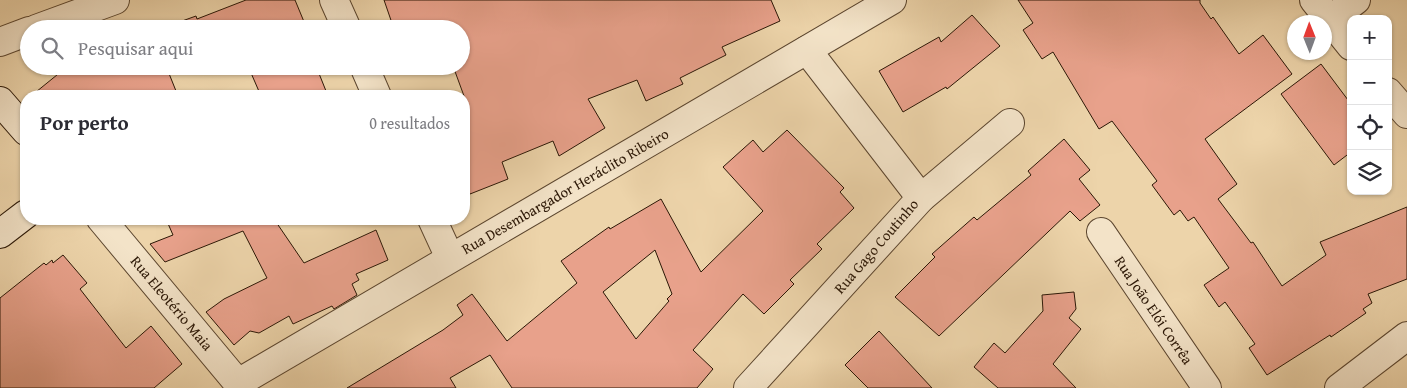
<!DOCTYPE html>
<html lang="pt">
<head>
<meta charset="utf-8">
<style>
  body { margin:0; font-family:"Gentium Book Plus",serif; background:#f2f2f3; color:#2b2b33 }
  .controls { position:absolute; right:15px; top:15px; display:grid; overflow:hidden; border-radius:10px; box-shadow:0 1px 4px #0004 }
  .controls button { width:45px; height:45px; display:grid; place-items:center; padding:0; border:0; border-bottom:1px solid #e1e1e2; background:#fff; color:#2b2b33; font:25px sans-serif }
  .compass { position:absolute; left:1287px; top:15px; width:45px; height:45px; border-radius:50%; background:#fff; box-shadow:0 1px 4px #0004; rotate:359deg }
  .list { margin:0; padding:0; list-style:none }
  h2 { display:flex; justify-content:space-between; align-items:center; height:65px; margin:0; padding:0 20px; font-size:21px }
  h2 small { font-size:16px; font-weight:400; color:#7c7c81 }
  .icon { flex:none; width:28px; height:28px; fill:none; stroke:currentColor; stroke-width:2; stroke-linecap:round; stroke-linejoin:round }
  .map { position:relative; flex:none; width:1407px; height:388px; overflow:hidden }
  .search { position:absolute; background:#fff; box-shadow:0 1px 4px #0004; left:20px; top:20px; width:450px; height:55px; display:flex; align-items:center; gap:12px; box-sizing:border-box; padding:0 18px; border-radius:28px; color:#7c7c81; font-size:19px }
  .panel { position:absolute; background:#fff; box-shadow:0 1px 4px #0004; left:20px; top:90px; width:450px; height:135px; border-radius:20px }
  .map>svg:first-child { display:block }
  .building { fill:#e8a18b; stroke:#2b1706; fill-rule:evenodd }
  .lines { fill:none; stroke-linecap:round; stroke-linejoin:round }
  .street-casing { stroke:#5c462f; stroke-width:30 }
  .secondary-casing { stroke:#2b1706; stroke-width:30 }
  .street { stroke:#f3e3c8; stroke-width:28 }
  .secondary { stroke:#f3e3c8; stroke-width:28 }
  .labels { text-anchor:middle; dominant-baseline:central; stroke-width:4; stroke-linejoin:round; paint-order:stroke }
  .street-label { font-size:15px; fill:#2b1706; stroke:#f3e3c8 }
</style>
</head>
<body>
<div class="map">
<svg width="1407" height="388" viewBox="0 0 1407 388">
  <rect width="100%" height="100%" fill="#edd4aa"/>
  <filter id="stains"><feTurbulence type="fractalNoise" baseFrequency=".004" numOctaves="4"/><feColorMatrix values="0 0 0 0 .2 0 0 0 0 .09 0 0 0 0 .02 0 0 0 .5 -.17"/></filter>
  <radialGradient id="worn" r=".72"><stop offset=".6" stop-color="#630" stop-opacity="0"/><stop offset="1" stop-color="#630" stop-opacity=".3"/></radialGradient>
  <!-- building -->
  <g class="building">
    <path d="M246,0h49l12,29h-135l-1,-4 25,-9 1,3z"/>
    <path d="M384,0h387l9,21 -58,26 4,8 -46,23 3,6 -37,17 -9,-21 -49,19 17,29 -46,28 -6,-15 -51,21 6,17 -38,15 -6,-15v-83l-11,-30h8v-37h-67z"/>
    <path d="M1018,0h182v3l11,16 2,-2 26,37 24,-19 29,39 -87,65 32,45 -19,15 33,44 2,-1 29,44 44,-31 -6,-13 87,-35v72l-39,15 4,9 -9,6 3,4 -35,24 -1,-2 -63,40 -18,-27 6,-4 -30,-42 -6,5 -15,-22 25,-17 -35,-51 -6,4 -8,-11 -6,5 -22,-30 5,-4 -45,-60 -13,8 -46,-77 -11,7 -19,-29 10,-7z"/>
    <path d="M972,15l28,31 -53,43 -1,-2 -43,25 -24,-41 60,-34 2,5z"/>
    <path d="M1321,64l30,40v48l-17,13 -53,-71z"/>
    <path d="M68,66h98l12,30h-147z"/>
    <path d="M248,66h68l12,30h-67z"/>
    <path d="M408,66h21l-19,7z"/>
    <path d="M787,130l57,58 -4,4 14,16 -37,36 5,5 -32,31 4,4 -30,30 -21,-20 -50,56 20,19 -16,19h-185l-22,-33 -40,23 6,10h-109l96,-58 20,-15 -6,-10 15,-11 35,47 70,-58 -16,-22 48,-34 1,2 51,-30 40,73 62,-61 -40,-44 30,-27 10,12zM655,250l17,44 -5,5 2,2 -33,38 -33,-47z"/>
    <path d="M1064,139l26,31 -11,9 21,26 -20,16 -10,-10 -131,125 -44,-39 40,-40 -3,-3 42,-37 3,3 54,-45 -3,-4z"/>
    <path d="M166,219h108l30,44 72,-33 12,30 -32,14 3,6 -7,4 5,11 -23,14 -2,-3 -39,18 -4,-8 -30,17 -9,-2 -16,14 -28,-33 18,-13 43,-21 -24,-47 -78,31 -15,-18 23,-9z"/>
    <path d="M63,255l24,28 -7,6 46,59 25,-22 31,38 -28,24h-154v-90l44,-35 2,2 6,-5 1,3z"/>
    <path d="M1074,292l2,17 -7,9 12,11 -28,35 23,24h-78l-24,-21 20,-24 11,10 38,-42 -1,-16z"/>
    <path d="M879,331l53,57h-64l-23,-23z"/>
  </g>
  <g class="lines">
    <!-- street casing -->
    <g class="street-casing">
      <g id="street">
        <path d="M334,0l13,29"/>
        <path d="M1314,0l37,46"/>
        <path d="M1330,20l26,-20"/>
        <path d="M36,29l79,-29"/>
        <path d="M0,42l29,-11"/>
        <path d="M364,66l13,30"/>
        <path d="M1388,92l19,22"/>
        <path d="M921,198l89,-75"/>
        <path d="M101,219l141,169"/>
        <path d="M432,219l18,39"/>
        <path d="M1101,232l106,156"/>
        <path d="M238,383l654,-383"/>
        <path d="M748,388l173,-190 -114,-148"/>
        <path d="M1339,388l68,-52"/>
      </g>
    </g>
    <!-- secondary casing -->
    <g class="secondary-casing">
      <g id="secondary">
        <path d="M0,101l26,30"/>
        <path d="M0,234l26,-20"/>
      </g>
    </g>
    <!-- street -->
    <use href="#street" class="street"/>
    <!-- secondary -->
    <use href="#secondary" class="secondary"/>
  </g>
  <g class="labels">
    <!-- street labels -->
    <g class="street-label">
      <text transform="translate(565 191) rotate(-30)">Rua Desembargador Heráclito Ribeiro</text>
      <text transform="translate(876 246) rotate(-49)">Rua Gago Coutinho</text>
      <text transform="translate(172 303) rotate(50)">Rua Eleotério Maia</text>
      <text transform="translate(1154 310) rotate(56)">Rua João Elói Corrêa</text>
    </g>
  </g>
  <rect width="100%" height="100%" filter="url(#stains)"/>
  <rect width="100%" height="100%" fill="url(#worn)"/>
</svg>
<div class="controls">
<button>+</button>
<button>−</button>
<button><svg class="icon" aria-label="locate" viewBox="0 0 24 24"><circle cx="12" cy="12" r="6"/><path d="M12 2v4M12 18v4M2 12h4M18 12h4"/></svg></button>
<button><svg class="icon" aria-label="layers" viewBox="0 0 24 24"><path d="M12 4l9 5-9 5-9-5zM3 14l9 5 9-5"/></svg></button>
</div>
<svg class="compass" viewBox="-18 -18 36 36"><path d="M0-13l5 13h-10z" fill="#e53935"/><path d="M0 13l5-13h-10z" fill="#7c7c81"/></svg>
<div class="search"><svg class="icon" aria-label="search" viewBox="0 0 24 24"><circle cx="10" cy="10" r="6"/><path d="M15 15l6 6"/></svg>Pesquisar aqui</div>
<section class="panel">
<h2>Por perto<small>0 resultados</small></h2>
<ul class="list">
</ul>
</section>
</div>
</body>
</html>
